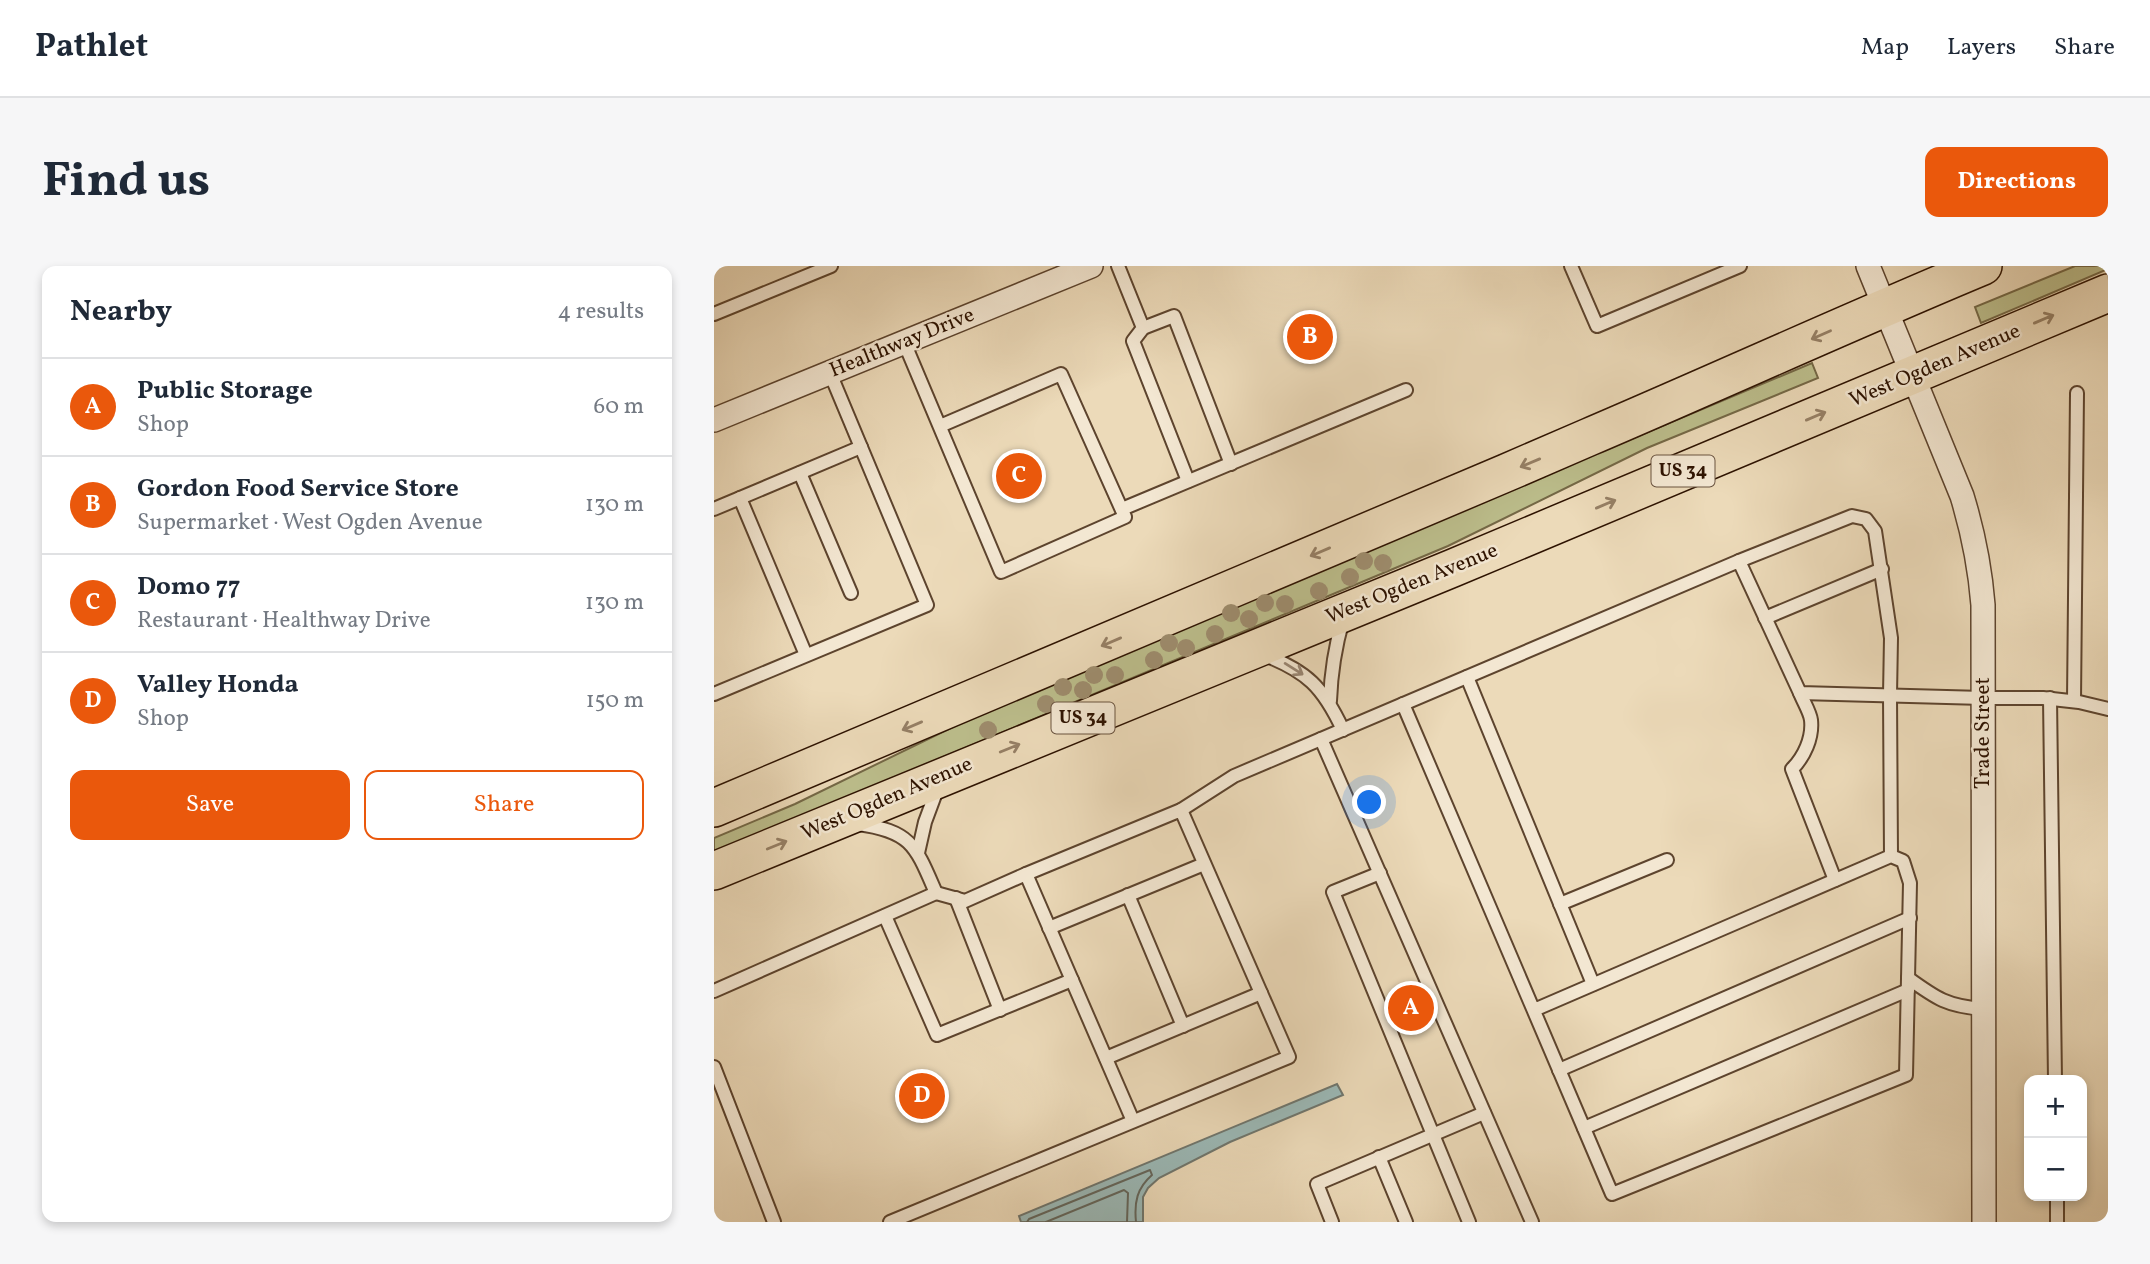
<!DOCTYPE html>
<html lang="en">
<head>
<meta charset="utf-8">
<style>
  body { margin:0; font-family:Vollkorn,serif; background:#f6f6f7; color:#1f2937 }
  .controls { position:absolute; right:21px; bottom:21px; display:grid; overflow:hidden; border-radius:14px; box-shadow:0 4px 10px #0003 }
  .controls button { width:63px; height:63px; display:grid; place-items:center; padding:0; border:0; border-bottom:2px solid #e0e1e3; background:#fff; color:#1f2937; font:35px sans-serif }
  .you { position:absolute; left:656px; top:537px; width:24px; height:24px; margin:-18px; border:5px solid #fff; border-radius:50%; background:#1a73e8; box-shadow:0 0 0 10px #1a73e833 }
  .badge { display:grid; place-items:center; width:46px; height:46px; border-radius:50%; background:#ea580c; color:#fff; font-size:23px; font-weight:700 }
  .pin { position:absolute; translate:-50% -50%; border:4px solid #fff; box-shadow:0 2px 7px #0006 }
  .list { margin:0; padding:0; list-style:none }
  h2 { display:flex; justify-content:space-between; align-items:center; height:91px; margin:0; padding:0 28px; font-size:30px }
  h2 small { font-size:23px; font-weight:400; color:#747a83 }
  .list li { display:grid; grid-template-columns:46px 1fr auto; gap:21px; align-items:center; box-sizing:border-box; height:98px; padding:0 28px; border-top:2px solid #e0e1e3 }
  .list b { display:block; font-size:26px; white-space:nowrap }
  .list p { margin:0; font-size:23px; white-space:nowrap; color:#747a83 }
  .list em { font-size:23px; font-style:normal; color:#747a83 }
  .actions { display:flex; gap:14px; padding:21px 28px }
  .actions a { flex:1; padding:16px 0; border:2px solid #ea580c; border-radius:14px; text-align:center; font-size:24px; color:#ea580c }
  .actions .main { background:#ea580c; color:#fff }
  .map { position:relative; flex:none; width:1394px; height:956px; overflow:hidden; border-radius:14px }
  header { display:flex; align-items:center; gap:42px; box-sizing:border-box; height:98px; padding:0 35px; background:#fff; border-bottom:2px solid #e0e1e3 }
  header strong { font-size:33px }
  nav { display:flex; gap:38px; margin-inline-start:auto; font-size:24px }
  .intro { display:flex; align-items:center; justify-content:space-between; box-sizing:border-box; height:168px; padding:0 42px }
  h1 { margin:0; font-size:49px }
  .button { padding:18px 32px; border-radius:14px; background:#ea580c; color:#fff; font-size:24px; font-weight:700 }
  main { display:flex; gap:42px; padding:0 42px }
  aside { flex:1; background:#fff; border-radius:14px; box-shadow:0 4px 10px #0003 }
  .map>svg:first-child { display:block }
  .green { fill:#bcbe8c; stroke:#746846; stroke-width:2 }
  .water { fill:#9bb9b7; stroke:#6f766e; stroke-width:2 }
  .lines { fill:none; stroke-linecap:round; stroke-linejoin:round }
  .shore { stroke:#64665c; stroke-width:2 }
  .service-casing { stroke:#5d442e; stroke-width:16 }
  .minor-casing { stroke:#5d442e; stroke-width:26 }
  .primary-casing { stroke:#2d1200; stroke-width:40 }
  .service { stroke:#f3e7d2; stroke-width:12 }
  .minor { stroke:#f3e7d2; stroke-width:23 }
  .primary { stroke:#ecdab9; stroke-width:37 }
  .tree { fill:#9e8d6e }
  .oneway { stroke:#968066 }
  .oneway2 { stroke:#9a8774 }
  .labels { text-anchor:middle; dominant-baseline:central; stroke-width:5; stroke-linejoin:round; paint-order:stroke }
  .shield { fill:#f3e7d2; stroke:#68523f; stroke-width:2 }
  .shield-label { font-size:19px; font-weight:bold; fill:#2d1200 }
  .street-label { font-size:21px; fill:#2d1200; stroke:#f3e7d2 }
</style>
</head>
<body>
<header>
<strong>Pathlet</strong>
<nav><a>Map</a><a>Layers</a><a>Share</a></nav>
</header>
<div class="intro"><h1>Find us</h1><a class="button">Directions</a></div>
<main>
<aside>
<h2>Nearby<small>4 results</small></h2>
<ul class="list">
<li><span class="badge">A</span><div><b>Public Storage</b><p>Shop</p></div><em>60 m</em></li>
<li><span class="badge">B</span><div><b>Gordon Food Service Store</b><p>Supermarket · West Ogden Avenue</p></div><em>130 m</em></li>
<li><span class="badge">C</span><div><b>Domo 77</b><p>Restaurant · Healthway Drive</p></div><em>130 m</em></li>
<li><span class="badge">D</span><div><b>Valley Honda</b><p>Shop</p></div><em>150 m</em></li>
</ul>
<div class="actions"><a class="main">Save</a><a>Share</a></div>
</aside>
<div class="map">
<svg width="1394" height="956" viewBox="0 0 1394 956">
  <rect width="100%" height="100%" fill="#ecdab9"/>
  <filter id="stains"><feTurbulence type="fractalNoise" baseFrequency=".00286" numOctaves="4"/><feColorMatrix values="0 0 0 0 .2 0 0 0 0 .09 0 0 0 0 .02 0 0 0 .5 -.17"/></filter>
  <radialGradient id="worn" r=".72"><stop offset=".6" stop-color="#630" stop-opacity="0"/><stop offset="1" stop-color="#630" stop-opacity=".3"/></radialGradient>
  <!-- green -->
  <g class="green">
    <path d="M1361,0h33v3l-127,54 -6,-16z"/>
    <path d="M1098,97l6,15 -171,70 -199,98 -634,265 -100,44v-17l81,-34 201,-98z"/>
  </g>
  <!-- water -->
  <path class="water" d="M623,818l6,11 -113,47 -71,36 -11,10 -5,9v25h-122l-2,-6z"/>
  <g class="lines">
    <!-- shore -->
    <g class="shore">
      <path d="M313,956l2,-3 121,-49 2,5c-15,13 -18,27 -16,47"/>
      <path d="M332,956l78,-32 4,3 -1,29"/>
    </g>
    <!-- service casing -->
    <g class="service-casing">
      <g id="service">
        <path d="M404,0l25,62 -10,13 55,140"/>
        <path d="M857,0l26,60 143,-60"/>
        <path d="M0,48l117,-48"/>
        <path d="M429,62l31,-12 57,148"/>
        <path d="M190,76l97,230 124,-55 -64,-143 -121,52"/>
        <path d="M86,207l51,120"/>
        <path d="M26,232l66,157"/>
        <path d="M0,243l147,-62"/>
        <path d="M408,243l284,-119"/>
        <path d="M1025,295l113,-45 14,3 9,12 16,107 -1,57 1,161"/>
        <path d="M1051,352l117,-49"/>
        <path d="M548,388c45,17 61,33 81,76"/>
        <path d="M753,411l126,307"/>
        <path d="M1086,427c3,8 10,19 11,27 2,18 -7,37 -19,49l43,111"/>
        <path d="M0,428l213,-89 -97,-232"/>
        <path d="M1336,432l5,382"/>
        <path d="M616,435c1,-29 5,-54 13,-82"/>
        <path d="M1360,435l3,-308"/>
        <path d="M689,438l209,490 294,-119 4,-192 -7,-22 -12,-5 -357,154"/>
        <path d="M607,473l211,483"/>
        <path d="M467,544l53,-34 505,-215 61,132 183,5h60l36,4 29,7"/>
        <path d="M204,587l7,-31 13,-35"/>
        <path d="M666,607l-47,19 136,330"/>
        <path d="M222,627l29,8 61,-27 107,247"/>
        <path d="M414,629l55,131"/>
        <path d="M242,632l44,112"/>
        <path d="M846,638l107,-44"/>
        <path d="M171,650l52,119 135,-55"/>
        <path d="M335,662l155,-64"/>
        <path d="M1194,712c29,21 39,28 75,31"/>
        <path d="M0,725l222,-98c-20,-46 -24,-62 -78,-69"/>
        <path d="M392,792l155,-65"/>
        <path d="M0,801l60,155"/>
        <path d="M845,804l351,-152"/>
        <path d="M870,862l324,-138"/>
        <path d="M665,891l27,65"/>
        <path d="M1343,930v26"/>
        <path d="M176,956l399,-165 -108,-247 -155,64"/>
        <path d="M618,956l-15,-38 167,-71"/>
      </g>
    </g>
    <!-- minor casing -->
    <g class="minor-casing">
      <g id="minor">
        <path d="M1154,0l94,230c11,36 18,71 21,109l1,617"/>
        <path d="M0,154l377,-154"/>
      </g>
    </g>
    <!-- primary casing -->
    <g class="primary-casing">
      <g id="primary">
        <path d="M0,542c292,-121 584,-245 875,-371 131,-56 262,-116 394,-171"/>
        <path d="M0,605l739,-303 655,-275"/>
      </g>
    </g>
    <!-- service -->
    <use href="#service" class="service"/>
    <!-- minor -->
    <use href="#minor" class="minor"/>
    <!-- primary -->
    <use href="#primary" class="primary"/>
  </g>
  <!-- trees -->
  <g class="tree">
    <circle cx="650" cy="295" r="9"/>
    <circle cx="669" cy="297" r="9"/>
    <circle cx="636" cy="311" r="9"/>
    <circle cx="605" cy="325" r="9"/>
    <circle cx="551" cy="337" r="9"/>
    <circle cx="571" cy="338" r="9"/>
    <circle cx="517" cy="347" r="9"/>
    <circle cx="535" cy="353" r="9"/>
    <circle cx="501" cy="368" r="9"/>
    <circle cx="455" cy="377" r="9"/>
    <circle cx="472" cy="382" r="9"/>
    <circle cx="440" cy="394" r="9"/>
    <circle cx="380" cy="409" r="9"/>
    <circle cx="401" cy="409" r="9"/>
    <circle cx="349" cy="421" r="9"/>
    <circle cx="369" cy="424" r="9"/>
    <circle cx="332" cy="438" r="9"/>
    <circle cx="274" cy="464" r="9"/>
  </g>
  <!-- one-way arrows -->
  <defs><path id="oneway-shaft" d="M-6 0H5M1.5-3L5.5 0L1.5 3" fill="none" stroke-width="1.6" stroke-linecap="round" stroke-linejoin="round" transform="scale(1.75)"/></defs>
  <g class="oneway">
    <use href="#oneway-shaft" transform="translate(1330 53) rotate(-23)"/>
    <use href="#oneway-shaft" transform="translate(1107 69) rotate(156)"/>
    <use href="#oneway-shaft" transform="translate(1102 150) rotate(-23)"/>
    <use href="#oneway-shaft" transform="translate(816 197) rotate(157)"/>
    <use href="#oneway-shaft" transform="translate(892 238) rotate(-23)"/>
    <use href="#oneway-shaft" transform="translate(606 286) rotate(157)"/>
    <use href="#oneway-shaft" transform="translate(397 376) rotate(157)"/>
    <use href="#oneway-shaft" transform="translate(198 460) rotate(157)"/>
    <use href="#oneway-shaft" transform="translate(296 482) rotate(-22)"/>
    <use href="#oneway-shaft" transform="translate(63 579) rotate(-22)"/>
  </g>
  <use class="oneway2" href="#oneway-shaft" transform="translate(580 403) rotate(32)"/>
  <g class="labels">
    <!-- shield labels -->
    <g class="shield">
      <rect x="937.5" y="189.5" width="63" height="31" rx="5"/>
      <rect x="337.5" y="436.5" width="63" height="31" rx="5"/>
    </g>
    <g class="shield-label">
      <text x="969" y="205">US 34</text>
      <text x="369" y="452">US 34</text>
    </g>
    <!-- street labels -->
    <g class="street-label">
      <text transform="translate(188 77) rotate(-22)">Healthway Drive</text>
      <text transform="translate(1221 100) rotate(-23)">West Ogden Avenue</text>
      <text transform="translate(698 318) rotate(-22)">West Ogden Avenue</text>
      <text transform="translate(1269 467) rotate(-90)">Trade Street</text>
      <text transform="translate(173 533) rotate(-23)">West Ogden Avenue</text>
    </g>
  </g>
  <rect width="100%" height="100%" filter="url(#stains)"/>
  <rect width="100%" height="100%" fill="url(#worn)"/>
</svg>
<div class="controls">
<button>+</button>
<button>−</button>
</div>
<div class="you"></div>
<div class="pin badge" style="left:697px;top:742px">A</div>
<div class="pin badge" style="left:596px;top:71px">B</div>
<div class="pin badge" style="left:305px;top:210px">C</div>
<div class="pin badge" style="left:208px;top:830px">D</div>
</div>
</main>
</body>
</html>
